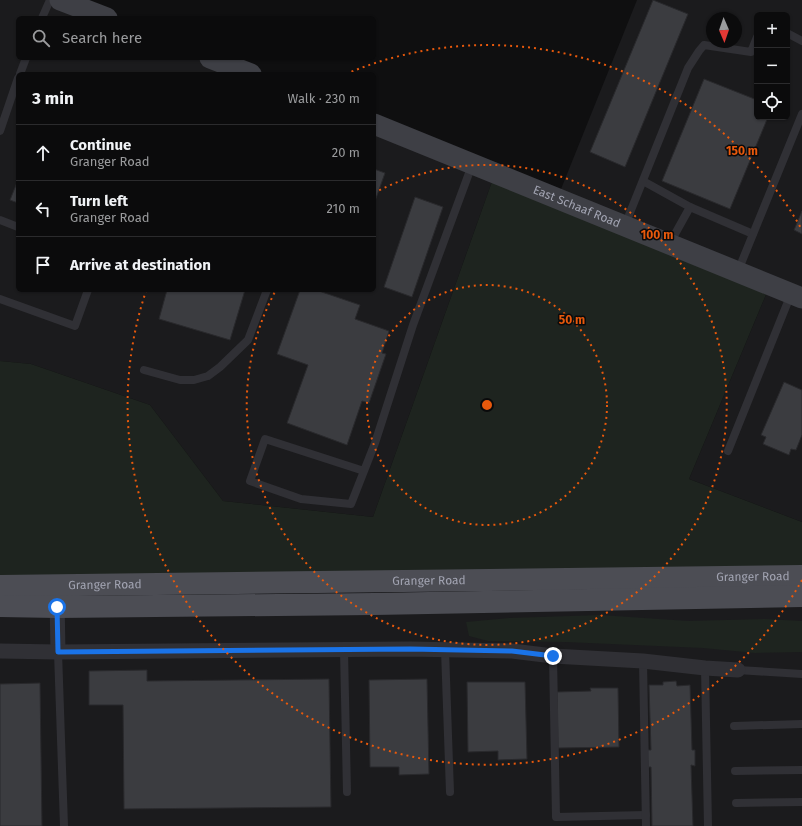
<!DOCTYPE html>
<html lang="en">
<head>
<meta charset="utf-8">
<style>
  body { margin:0; font-family:"Fira Sans",sans-serif; background:#19191a; color:#f1f3f6 }
  .controls { position:absolute; right:12px; top:12px; display:grid; overflow:hidden; border-radius:6px; box-shadow:0 1px 3px #0004 }
  .controls button { width:36px; height:36px; display:grid; place-items:center; padding:0; border:0; border-bottom:1px solid #2b2b2d; background:#0b0b0c; color:#f1f3f6; font:20px sans-serif }
  .compass { position:absolute; left:706px; top:12px; width:36px; height:36px; border-radius:50%; background:#0b0b0c; box-shadow:0 1px 3px #0004; rotate:178deg }
  .stop { position:absolute; width:12px; height:12px; margin:-9px; border:3px solid #1a73e8; border-radius:50%; background:#fff }
  .stop.end { background:#1a73e8; border-color:#fff; box-shadow:0 1px 4px #0008 }
  .list { margin:0; padding:0; list-style:none }
  h2 { display:flex; justify-content:space-between; align-items:center; height:52px; margin:0; padding:0 16px; font-size:17px }
  h2 small { font-size:13px; font-weight:400; color:#9a9b9d }
  .list li { display:grid; grid-template-columns:26px 1fr auto; gap:12px; align-items:center; box-sizing:border-box; height:56px; padding:0 16px; border-top:1px solid #2b2b2d }
  .list b { display:block; font-size:15px; white-space:nowrap }
  .list p { margin:0; font-size:13px; white-space:nowrap; color:#9a9b9d }
  .list em { font-size:13px; font-style:normal; color:#9a9b9d }
  .icon { flex:none; width:22px; height:22px; fill:none; stroke:currentColor; stroke-width:2; stroke-linecap:round; stroke-linejoin:round }
  .map { position:relative; flex:none; width:802px; height:826px; overflow:hidden }
  .search { position:absolute; background:#0b0b0c; box-shadow:0 1px 3px #0004; left:16px; top:16px; width:360px; height:44px; display:flex; align-items:center; gap:10px; box-sizing:border-box; padding:0 14px; border-radius:6px; color:#9a9b9d; font-size:15px }
  .panel { position:absolute; background:#0b0b0c; box-shadow:0 1px 3px #0004; left:16px; top:72px; width:360px; height:220px; border-radius:6px }
  .map>svg:first-child { display:block }
  .built { fill:#1b1b1d; fill-rule:evenodd }
  .green { fill:#1e241f }
  .building { fill:#3b3c40; stroke:#29292c }
  .lines { fill:none; stroke-linecap:round; stroke-linejoin:round }
  .lane { stroke:#303035; stroke-width:8 }
  .street { stroke:#303035; stroke-width:15 }
  .secondary { stroke:#3e3f45; stroke-width:21 }
  .primary { stroke:#4c4d54; stroke-width:22 }
  .route { stroke:#1a73e8; stroke-width:5 }
  .ring { fill:none; stroke:#e8590c; stroke-width:2; stroke-dasharray:2 4 }
  .labels { text-anchor:middle; dominant-baseline:central; stroke-width:3; stroke-linejoin:round; paint-order:stroke }
  .street-label { font-size:12px; fill:#a1a3b1; stroke:#0a0a0b }
  .centre { fill:#e8590c; stroke:#0a0a0b; stroke-width:2 }
  .ring-label { font-size:12px; text-anchor:middle; font-weight:bold; fill:#e8590c; stroke:#0a0a0b; stroke-width:3; stroke-linejoin:round; paint-order:stroke }
</style>
</head>
<body>
<div class="map">
<svg width="802" height="826" viewBox="0 0 802 826">
  <rect width="100%" height="100%" fill="#0f0f10"/>
  <!-- built -->
  <g class="built">
    <path d="M0,0h60l47,18h-89v40h192l41,16h-233v216h356v-166l121,49 -122,344 -150,-16 -73,-96 -119,-41 -31,-3z"/>
    <path d="M637,0h165v522l-113,-43 81,-194 -213,-86zM757,15h30v102h-30zM712,18h24v24h-24z"/>
    <path d="M802,596v230h-802v-220z"/>
  </g>
  <!-- green -->
  <g class="green">
    <path d="M495,173l275,112 -81,194 113,43v45l-802,19v-225l31,3 119,41 73,96 150,16z"/>
    <path d="M601,615l87,6 77,-2 37,2v31l-47,1 -52,-5 -138,-6 -77,-1 -19,-5 -3,-14 43,-4z"/>
  </g>
  <!-- building -->
  <g class="building">
    <path d="M653,0l35,14 -63,153 -35,-15z"/>
    <path d="M704,79l53,21v17h11l-38,92 -68,-28z"/>
    <path d="M374,169l11,4 -11,31z"/>
    <path d="M18,180v23l-8,-3z"/>
    <path d="M415,197l28,10 -31,90 -28,-10z"/>
    <path d="M802,211v23l-8,-4z"/>
    <path d="M167,290h78l-15,50 -71,-21z"/>
    <path d="M300,290h16l44,15 -5,14 34,12 -7,22 4,1 -17,49 -7,-2 -15,44 -60,-22 21,-58 -31,-11z"/>
    <path d="M784,382l18,8v45l-6,15 -5,-1 -2,6 -26,-11 3,-7 -5,-2z"/>
    <path d="M147,670v11l182,-2 2,128 -207,2 -1,-104h-34v-34z"/>
    <path d="M427,679l2,95 -30,1v-8h-29l-1,-87z"/>
    <path d="M676,681l1,5 13,-1 2,65h3v16l-4,-1 2,61h-41l-1,-59h-3l-1,-17h4l-2,-65h14v-3z"/>
    <path d="M467,682h58l2,77 -29,1v-9l-30,1z"/>
    <path d="M40,683l2,143h-42v-142z"/>
    <path d="M590,688h28l1,59 -61,1 -1,-56 34,-1z"/>
  </g>
  <g class="lines">
    <!-- lane -->
    <g class="lane">
      <path d="M42,18l8,-18"/>
      <path d="M787,33l15,8"/>
      <path d="M20,74l6,-16"/>
      <path d="M0,131l18,-53"/>
      <path d="M643,181l47,26"/>
      <path d="M0,220l18,7"/>
      <path d="M625,225l63,-157 11,-17 5,-6 47,7 6,-15"/>
      <path d="M670,243l20,-36 63,27"/>
      <path d="M738,271l64,-157"/>
      <path d="M0,299l75,27 13,-36"/>
      <path d="M144,370l36,10h14l14,-4 12,-9 28,-27 19,-50"/>
      <path d="M728,451l63,-157"/>
      <path d="M364,471l-99,-32 -15,42 51,18 50,5 24,-61 38,-118 59,-160"/>
      <path d="M344,650l3,142"/>
      <path d="M445,650l5,142"/>
      <path d="M58,652l6,174"/>
      <path d="M553,656l3,161 90,-2"/>
      <path d="M643,661l3,165"/>
      <path d="M705,668l3,158"/>
      <path d="M738,670l64,4"/>
      <path d="M734,726l68,-2"/>
      <path d="M735,771l67,-1"/>
      <path d="M736,803l66,-1"/>
    </g>
    <!-- street -->
    <g class="street">
      <path d="M57,599l1,53"/>
      <path d="M0,651l58,1 352,-3 102,2 41,5 90,5 62,7 33,2"/>
    </g>
    <!-- secondary -->
    <g class="secondary">
      <path d="M60,0l47,18"/>
      <path d="M210,58l41,16"/>
      <path id="s1" d="M374,124l428,174"/>
    </g>
    <!-- primary -->
    <g class="primary">
      <path id="s2" d="M0,586l802,-10"/>
      <path d="M0,606l57,1 317,-3 428,-8"/>
    </g>
  </g>
  <g class="lines">
    <!-- route -->
    <path class="route" d="M57,607l1,45 352,-3 102,2 41,5"/>
  </g>
  <!-- distance rings -->
  <g class="ring">
    <circle cx="487" cy="405" r="120"/>
    <path d="M374 193A240 240 0 1 1 276 290"/>
    <path d="M802 580A360 360 0 0 1 146 291M346 74A360 360 0 0 1 802 230"/>
  </g>
  <g class="labels">
    <!-- street labels -->
    <g class="street-label">
      <text stroke="none"><textPath href="#s1" startOffset="219">East Schaaf Road</textPath></text>
      <text stroke="none"><textPath href="#s2" startOffset="753">Granger Road</textPath></text>
      <text stroke="none"><textPath href="#s2" startOffset="429">Granger Road</textPath></text>
      <text stroke="none"><textPath href="#s2" startOffset="105">Granger Road</textPath></text>
    </g>
  </g>
  <circle cx="487" cy="405" r="6" class="centre"/>
  <g class="ring-label">
    <text x="742" y="155">150 m</text>
    <text x="657" y="239">100 m</text>
    <text x="572" y="324">50 m</text>
  </g>
</svg>
<div class="controls">
<button>+</button>
<button>−</button>
<button><svg class="icon" aria-label="locate" viewBox="0 0 24 24"><circle cx="12" cy="12" r="6"/><path d="M12 2v4M12 18v4M2 12h4M18 12h4"/></svg></button>
</div>
<svg class="compass" viewBox="-18 -18 36 36"><path d="M0-13l5 13h-10z" fill="#e53935"/><path d="M0 13l5-13h-10z" fill="#9a9b9d"/></svg>
<div class="stop" style="left:57px;top:607px"></div>
<div class="stop end" style="left:553px;top:656px"></div>
<div class="search"><svg class="icon" aria-label="search" viewBox="0 0 24 24"><circle cx="10" cy="10" r="6"/><path d="M15 15l6 6"/></svg>Search here</div>
<section class="panel">
<h2>3 min<small>Walk · 230 m</small></h2>
<ul class="list">
<li><svg class="icon" aria-label="ahead" viewBox="0 0 24 24"><path d="M12 20V5M6 11l6-6 6 6"/></svg><div><b>Continue</b><p>Granger Road</p></div><em>20 m</em></li>
<li><svg class="icon" aria-label="left" viewBox="0 0 24 24"><path d="M17 20v-9H6M10 6l-5 5 5 5"/></svg><div><b>Turn left</b><p>Granger Road</p></div><em>210 m</em></li>
<li><svg class="icon" aria-label="arrive" viewBox="0 0 24 24"><path d="M6 21V4h12l-3 4 3 4H6"/></svg><div><b>Arrive at destination</b></div></li>
</ul>
</section>
</div>
</body>
</html>
